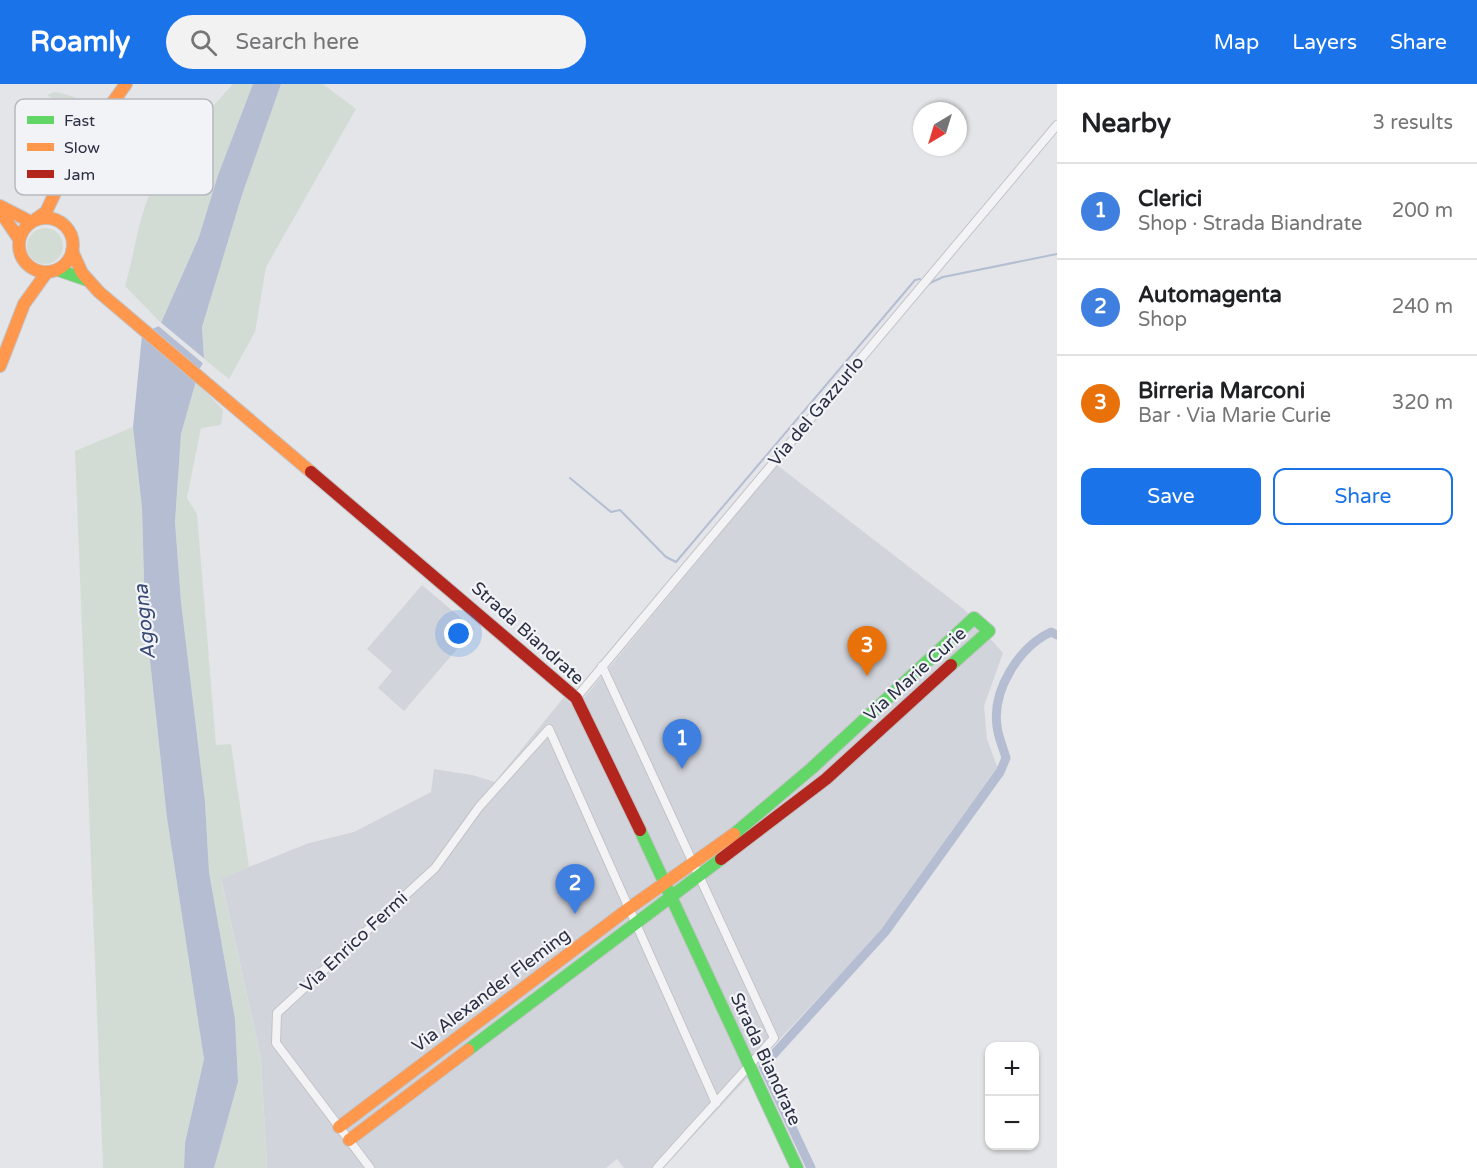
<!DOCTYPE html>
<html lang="en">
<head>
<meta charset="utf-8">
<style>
  body { margin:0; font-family:"Varela Round",sans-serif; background:#f2f2f2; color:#202124 }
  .controls { position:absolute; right:18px; bottom:18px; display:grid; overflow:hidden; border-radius:12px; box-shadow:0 2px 4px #0004 }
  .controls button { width:54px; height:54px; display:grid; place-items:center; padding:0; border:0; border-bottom:2px solid #e0e0e0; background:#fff; color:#202124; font:30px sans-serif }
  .compass { position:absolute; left:913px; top:18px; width:54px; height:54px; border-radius:50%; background:#fff; box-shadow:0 2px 4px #0004; rotate:218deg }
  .you { position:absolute; left:459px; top:550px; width:21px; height:21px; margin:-15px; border:4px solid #fff; border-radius:50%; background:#1a73e8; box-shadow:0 0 0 9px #1a73e833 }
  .badge { display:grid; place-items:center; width:39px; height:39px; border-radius:50%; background:#1a73e8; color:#fff; font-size:20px; font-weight:700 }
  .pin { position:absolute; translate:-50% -50px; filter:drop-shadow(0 2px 3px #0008) }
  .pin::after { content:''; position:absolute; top:32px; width:21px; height:18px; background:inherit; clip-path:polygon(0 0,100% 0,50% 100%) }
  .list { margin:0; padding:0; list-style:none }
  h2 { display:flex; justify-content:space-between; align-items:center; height:78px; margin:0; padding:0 24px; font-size:26px }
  h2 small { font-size:20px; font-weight:400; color:#757577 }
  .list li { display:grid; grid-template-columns:39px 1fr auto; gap:18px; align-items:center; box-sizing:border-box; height:96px; padding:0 24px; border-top:2px solid #e0e0e0 }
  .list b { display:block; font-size:22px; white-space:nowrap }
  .list p { margin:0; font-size:20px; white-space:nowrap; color:#757577 }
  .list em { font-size:20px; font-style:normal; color:#757577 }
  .actions { display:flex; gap:12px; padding:18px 24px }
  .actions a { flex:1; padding:14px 0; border:2px solid #1a73e8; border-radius:12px; text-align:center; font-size:21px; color:#1a73e8 }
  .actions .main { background:#1a73e8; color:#fff }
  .icon { flex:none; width:33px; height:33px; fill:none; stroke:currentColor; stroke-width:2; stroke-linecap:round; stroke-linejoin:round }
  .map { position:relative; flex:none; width:1057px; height:1084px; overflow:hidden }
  header { display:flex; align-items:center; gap:36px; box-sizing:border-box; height:84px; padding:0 30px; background:#1a73e8; color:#fff }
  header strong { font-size:28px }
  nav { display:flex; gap:33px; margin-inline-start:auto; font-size:21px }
  .search { width:420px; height:54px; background:#f2f2f2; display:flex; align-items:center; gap:15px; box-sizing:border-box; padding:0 21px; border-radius:33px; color:#757577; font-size:22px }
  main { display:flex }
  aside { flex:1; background:#fff }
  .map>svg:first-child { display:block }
  .built { fill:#d2d4db }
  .green { fill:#d3dcd4 }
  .water { fill:#b4bdd2 }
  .pier { fill:#e4e5e8 }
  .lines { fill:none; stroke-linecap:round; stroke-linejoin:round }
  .stream { stroke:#b4bdd2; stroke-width:2 }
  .canal { stroke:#b4bdd2; stroke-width:9 }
  .street-casing { stroke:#c2c3c6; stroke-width:10 }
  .fast-casing { stroke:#c2c3c6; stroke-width:14 }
  .slow-casing { stroke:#c2c3c6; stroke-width:14 }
  .jam-casing { stroke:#c2c3c6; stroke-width:14 }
  .street { stroke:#f3f3f5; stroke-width:8 }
  .fast { stroke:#63d668; stroke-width:12 }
  .slow { stroke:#ff974d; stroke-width:12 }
  .jam { stroke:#b3261e; stroke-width:12 }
  .labels { text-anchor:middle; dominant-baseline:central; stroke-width:4.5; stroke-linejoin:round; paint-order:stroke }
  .street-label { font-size:18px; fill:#2b2f42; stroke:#f2f3f7 }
  .water-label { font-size:20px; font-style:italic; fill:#364874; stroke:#f2f3f7 }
  .key { fill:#f2f3f7; stroke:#b6b8c1; stroke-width:1.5 }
  .key-label { font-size:16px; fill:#2b2f42 }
</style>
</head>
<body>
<header>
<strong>Roamly</strong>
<div class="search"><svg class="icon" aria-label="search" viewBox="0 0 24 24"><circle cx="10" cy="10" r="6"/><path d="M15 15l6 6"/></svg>Search here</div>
<nav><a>Map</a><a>Layers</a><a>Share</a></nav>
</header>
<main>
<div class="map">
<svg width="1057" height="1084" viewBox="0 0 1057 1084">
  <rect width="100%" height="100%" fill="#e4e5e8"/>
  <!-- built -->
  <g class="built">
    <path d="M777,381l188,145 38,43 -19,53 3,33 11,30 -115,160 -122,130 -6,10 -172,-370z"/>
    <path d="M422,501l52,44 -70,82 -26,-23 14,-17 -25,-22z"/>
    <path d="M564,613l9,9 17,30 158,341 -85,91h-39l-7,-9 -11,9h-339l-6,-110 -40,-180 88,-35 45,-11 77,-40 3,-23 38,6 23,7z"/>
  </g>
  <!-- green -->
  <g class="green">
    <path d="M233,0h20l-35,91 -19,62 -38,86 -36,-37c8,-26 11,-53 19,-77 17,-50 55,-87 89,-125z"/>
    <path d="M281,0h42l33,25 -90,158 -11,65 -26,47 -25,-20 -2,-32 40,-132z"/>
    <path d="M54,8c17,3 35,6 30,29l-37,-26z"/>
    <circle cx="45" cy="162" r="18"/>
    <path d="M196,297l27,29 -2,15 -20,3 -14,70 10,16 19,231 15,-1 18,123 -28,12 40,179 6,110h-53l24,-86 -3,-63 -26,-147 -4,-70 -24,-200 -6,-80 6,-88z"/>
    <path d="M133,343l9,81 3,106 22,204 37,241 -19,84 -1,25h-81l-28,-717z"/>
  </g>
  <!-- water -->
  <g class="water">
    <path d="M253,0h28l-39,111 -40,132 2,32 -43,-36 38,-86 19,-62z"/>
    <path d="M159,242l44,37 -4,7 -49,-40z"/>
    <path d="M142,251l54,46 -15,53 -6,88 6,80 24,200 4,70 26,147 3,63 -24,86h-30l1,-25 19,-84 -37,-241 -22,-204 -3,-106 -9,-81z"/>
  </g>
  <!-- pier -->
  <path class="pier" d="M159,237l47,39 -1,5 -49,-41z"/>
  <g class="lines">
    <!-- stream -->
    <g class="stream">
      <path d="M928,200l15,-7 114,-23"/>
      <path d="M570,394l41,34 9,-2 46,47 10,5 239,-282 5,-1"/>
    </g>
    <!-- canal -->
    <path class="canal" d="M811,1084l-48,-102 122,-134 115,-160 6,-14c-3,-11 -8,-21 -9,-32 -5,-36 22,-79 54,-94l6,3"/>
    <!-- street casing -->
    <g class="street-casing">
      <g id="street">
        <path d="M602,582l172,372 -117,130"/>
        <path d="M576,614l481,-573"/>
        <path d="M370,1084l-94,-125 1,-30 158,-145 44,-61 70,-78 167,374"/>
      </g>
    </g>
    <!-- fast casing -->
    <g class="fast-casing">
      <g id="fast">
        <path d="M58,186l29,10"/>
        <path d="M640,746l157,338"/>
        <path d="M734,750l78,-66 162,-150 15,13 -38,34"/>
        <path d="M468,966l253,-191"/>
      </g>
    </g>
    <!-- slow casing -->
    <g class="slow-casing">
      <g id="slow">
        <path d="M0,122l31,16"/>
        <path d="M0,127l19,28"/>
        <circle cx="46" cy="161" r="27"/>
        <path d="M36,135l10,-7 23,-49 57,-79"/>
        <path d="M72,167l10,22 17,19 212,180"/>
        <path d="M0,282l24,-62 23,-32"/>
        <path d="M339,1043l289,-218 106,-75"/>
        <path d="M349,1056l119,-90"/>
      </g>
    </g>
    <!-- jam casing -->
    <g class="jam-casing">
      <g id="jam">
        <path d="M311,388l265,226 64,132"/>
        <path d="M721,775l105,-80 125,-114"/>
      </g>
    </g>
    <!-- street -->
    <use href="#street" class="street"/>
    <!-- fast -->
    <use href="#fast" class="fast"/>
    <!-- slow -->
    <use href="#slow" class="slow"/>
    <!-- jam -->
    <use href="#jam" class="jam"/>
  </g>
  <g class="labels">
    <!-- street labels -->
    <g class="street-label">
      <text transform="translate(816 327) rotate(-50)">Via del Gazzurlo</text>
      <text transform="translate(528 549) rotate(42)">Strada Biandrate</text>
      <text transform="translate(915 590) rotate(-42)">Via Marie Curie</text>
      <text transform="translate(354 858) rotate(-43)">Via Enrico Fermi</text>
      <text transform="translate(491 906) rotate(-37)">Via Alexander Fleming</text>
      <text transform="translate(766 975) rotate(65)">Strada Biandrate</text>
    </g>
    <!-- water labels -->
    <g class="water-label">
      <text transform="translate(145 538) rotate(-96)">Agogna</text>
    </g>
  </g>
  <!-- legend -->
  <rect x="15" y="15" width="198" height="96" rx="9" class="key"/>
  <rect x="27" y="32" width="27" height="8" fill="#63d668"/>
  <rect x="27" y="59" width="27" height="8" fill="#ff974d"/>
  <rect x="27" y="86" width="27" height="8" fill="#b3261e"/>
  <g class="key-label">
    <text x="64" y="42">Fast</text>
    <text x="64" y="69">Slow</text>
    <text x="64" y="96">Jam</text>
  </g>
</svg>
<div class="controls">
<button>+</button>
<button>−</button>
</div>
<svg class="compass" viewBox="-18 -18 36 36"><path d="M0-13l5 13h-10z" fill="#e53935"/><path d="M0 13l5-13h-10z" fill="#757577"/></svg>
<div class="you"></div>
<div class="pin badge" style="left:682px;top:685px;background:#3f7fe0">1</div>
<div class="pin badge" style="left:575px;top:830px;background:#3f7fe0">2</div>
<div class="pin badge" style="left:867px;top:592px;background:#e8710a">3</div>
</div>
<aside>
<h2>Nearby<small>3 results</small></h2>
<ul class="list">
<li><span class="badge" style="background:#3f7fe0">1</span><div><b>Clerici</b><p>Shop · Strada Biandrate</p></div><em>200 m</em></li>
<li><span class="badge" style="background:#3f7fe0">2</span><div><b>Automagenta</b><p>Shop</p></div><em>240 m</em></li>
<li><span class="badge" style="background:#e8710a">3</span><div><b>Birreria Marconi</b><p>Bar · Via Marie Curie</p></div><em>320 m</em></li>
</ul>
<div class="actions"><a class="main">Save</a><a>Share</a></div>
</aside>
</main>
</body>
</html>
